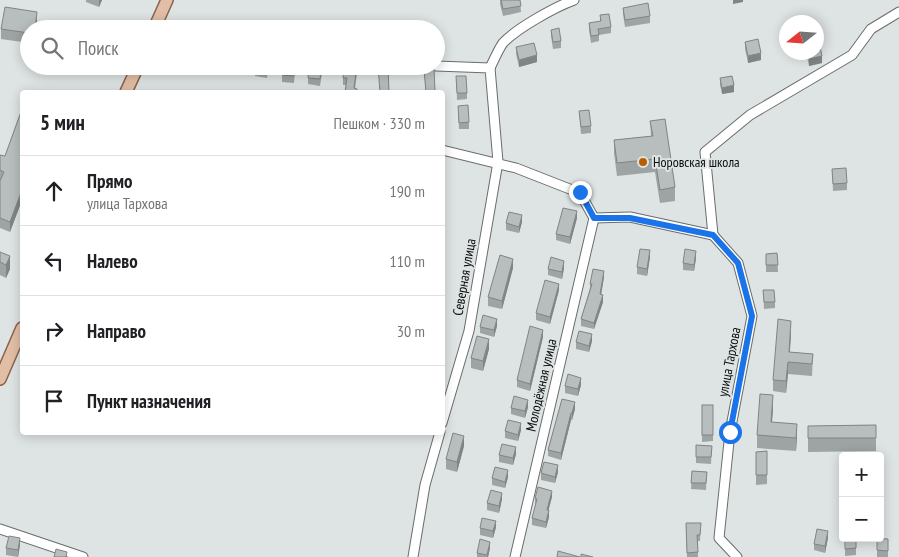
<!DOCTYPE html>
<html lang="ru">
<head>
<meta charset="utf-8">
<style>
  body { margin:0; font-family:"PT Sans Narrow",sans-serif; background:#f2f2f2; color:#202124 }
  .controls { position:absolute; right:15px; bottom:15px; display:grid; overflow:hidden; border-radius:5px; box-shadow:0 2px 12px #0003 }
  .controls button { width:45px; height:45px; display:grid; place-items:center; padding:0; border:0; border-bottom:1px solid #e0e0e0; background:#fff; color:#202124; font:25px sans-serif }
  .compass { position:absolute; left:779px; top:15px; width:45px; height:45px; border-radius:50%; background:#fff; box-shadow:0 2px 12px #0003; rotate:253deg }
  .stop { position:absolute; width:15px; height:15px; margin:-11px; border:4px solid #1a73e8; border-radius:50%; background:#fff }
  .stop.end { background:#1a73e8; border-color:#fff; box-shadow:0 1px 5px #0008 }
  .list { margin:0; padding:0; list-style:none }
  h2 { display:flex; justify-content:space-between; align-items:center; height:65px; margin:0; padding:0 20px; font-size:21px }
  h2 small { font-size:16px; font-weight:400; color:#757577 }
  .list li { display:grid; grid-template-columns:32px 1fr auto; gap:15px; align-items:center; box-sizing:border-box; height:70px; padding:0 20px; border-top:1px solid #e0e0e0 }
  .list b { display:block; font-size:19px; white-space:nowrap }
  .list p { margin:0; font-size:16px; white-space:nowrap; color:#757577 }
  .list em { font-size:16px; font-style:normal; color:#757577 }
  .icon { flex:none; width:28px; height:28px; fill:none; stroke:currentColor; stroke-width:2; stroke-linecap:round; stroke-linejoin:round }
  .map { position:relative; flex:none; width:899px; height:557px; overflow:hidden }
  .search { position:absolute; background:#fff; box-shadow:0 2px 12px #0003; left:20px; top:20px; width:425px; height:55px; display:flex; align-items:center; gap:12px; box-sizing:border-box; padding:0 18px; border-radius:28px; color:#757577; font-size:19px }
  .panel { position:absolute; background:#fff; box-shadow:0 2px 12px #0003; left:20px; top:90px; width:425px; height:345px; border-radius:5px }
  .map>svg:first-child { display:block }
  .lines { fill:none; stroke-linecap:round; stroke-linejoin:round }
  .minor-casing { stroke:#686d6c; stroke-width:11 }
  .major-casing { stroke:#8a644a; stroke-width:14 }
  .minor { stroke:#fff; stroke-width:9 }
  .major { stroke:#e2bea6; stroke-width:11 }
  .wall { fill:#9ea3a3 }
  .shaded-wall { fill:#818484 }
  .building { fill:#b8bdbd; stroke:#818484 }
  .route { stroke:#1a73e8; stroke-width:6 }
  .poi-dot { fill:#b95e01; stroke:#dee3e3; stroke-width:2 }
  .labels { text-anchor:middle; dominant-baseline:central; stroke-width:4; stroke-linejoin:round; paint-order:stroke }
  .poi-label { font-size:14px; fill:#0b0d0d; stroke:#dee3e3; text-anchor:start }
  .street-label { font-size:14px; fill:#0b0d0d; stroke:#dee3e3 }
</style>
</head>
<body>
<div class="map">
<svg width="899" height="557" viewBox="0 0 899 557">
  <rect width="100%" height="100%" fill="#dee3e3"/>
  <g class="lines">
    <!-- minor casing -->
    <g class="minor-casing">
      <g id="minor">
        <path d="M156,24l11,5"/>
        <path d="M436,66l54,2 8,94 -29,169 -27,92"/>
        <path d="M490,68c4,-8 8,-18 13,-25 14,-15 52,-36 71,-43"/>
        <path d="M442,150l74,18 64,25 14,25"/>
        <path d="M594,218l36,-1 83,18"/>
        <path d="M713,235l25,28 14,53 -22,116 -11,106 18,19"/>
        <path d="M713,235l-8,-83 45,-37 102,-60 19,-26 28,-17"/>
        <path d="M0,529l83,28"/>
        <path d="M413,557l12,-72 15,-53"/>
        <path d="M515,557l79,-339"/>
      </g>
    </g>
    <!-- major casing -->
    <g class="major-casing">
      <g id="major">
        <path d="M154,29l13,-29"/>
        <path d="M126,92l12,-26"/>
        <path d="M0,379l22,-51"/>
      </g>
    </g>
    <!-- minor -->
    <use href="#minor" class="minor"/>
    <!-- major -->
    <use href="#major" class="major"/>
  </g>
  <!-- wall -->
  <g class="wall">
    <path d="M86,0h16l-3,7 -13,-5z"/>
    <path d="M500,0h20l1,12 -18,4 -3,-12z"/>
    <path d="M623,8l27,8v7l-25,4 -2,-13z"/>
    <path d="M600,15l11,12v6l-12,2v6l-8,2 -2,-13v-7l11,-1z"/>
    <path d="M37,22l-8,7v14l-28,-4v-10z"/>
    <path d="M551,30l10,11v7l-8,1 -2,-13z"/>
    <path d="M745,42l16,18 -13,3 -3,-14z"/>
    <path d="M516,47l21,15 -18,5 -3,-13z"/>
    <path d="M806,52h10l6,11 -13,3z"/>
    <path d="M199,66h13l-1,3 -12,-1z"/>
    <path d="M229,66h13l-1,7 -12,-1z"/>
    <path d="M269,66l-2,12 -12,-2v-6z"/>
    <path d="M295,70l-1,13 -12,-1v-7z"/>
    <path d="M322,73l-2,13 -12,-2v-6z"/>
    <path d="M357,73l-2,16 2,3 -11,-7h-3v-7z"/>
    <path d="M456,76l11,17v6l-10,1z"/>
    <path d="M720,78l14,14 -12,2 -2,-9z"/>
    <path d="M458,106l11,16v7h-10z"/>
    <path d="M22,109v91l-12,32 -10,-4v-73l5,1z"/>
    <path d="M579,111l12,15v7l-10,1z"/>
    <path d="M650,121l25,66v14l-15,2 -5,-31 -38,4 -3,-23v-13l37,-4z"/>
    <path d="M832,169l15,14v7l-14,1z"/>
    <path d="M577,218l-7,26 -14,-4v-6z"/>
    <path d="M522,222l-3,11 -13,-3v-7z"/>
    <path d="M0,252l10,17 -4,9 -6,-3z"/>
    <path d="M777,253l1,19h-12v-18z"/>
    <path d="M650,257l-3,19 -10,-2v-7z"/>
    <path d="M696,258l-2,13 -11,-1v-7z"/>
    <path d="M513,268l-11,41 -14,-3v-9z"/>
    <path d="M564,268l-2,11 -14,-4v-6z"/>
    <path d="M604,277l-3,18 2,7 -9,27 -13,-3v-7l9,-31v-4z"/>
    <path d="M559,290l-9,34 -14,-4v-7z"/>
    <path d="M763,290l12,12v6l-11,1z"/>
    <path d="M497,326l-3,11 -14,-4v-6z"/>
    <path d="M791,332l-1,20 23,2 -1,22 -24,-2 -2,19 -13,-2v-11z"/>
    <path d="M543,337l-13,54 -13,-4v-7z"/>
    <path d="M592,341l-3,11 -13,-3v-7z"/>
    <path d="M489,349l-6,22 -12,-3v-10z"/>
    <path d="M581,385l-3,11 -13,-3v-7z"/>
    <path d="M562,399l13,10 -3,11h-1l-10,40 -13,-4v-6z"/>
    <path d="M702,405h11v36l-11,1z"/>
    <path d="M528,407l-3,11 -14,-4v-6z"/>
    <path d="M773,408l-1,14 25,15 -1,14 -39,-3v-13z"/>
    <path d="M876,425v26l-68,1v-26z"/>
    <path d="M521,430l-3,11 -13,-3v-7z"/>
    <path d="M696,445l16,1 -1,18 -15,-1z"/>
    <path d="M464,446l-7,26 -11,-3v-10z"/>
    <path d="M767,451v33l-11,1v-33z"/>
    <path d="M516,454l-3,11 -14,-3v-7z"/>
    <path d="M692,471l15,1 -1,18 -15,-1z"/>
    <path d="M558,472l-3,11 -14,-3v-7z"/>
    <path d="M508,477l-3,11 -13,-3v-7z"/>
    <path d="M552,497l-4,13 1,7 -3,11 -14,-3v-7l4,-13h-1v-7z"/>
    <path d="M502,499l-3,14 -12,-3v-7z"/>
    <path d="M686,523h15l-1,18h-2v16h-11z"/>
    <path d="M496,527l-3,11 -13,-3v-7z"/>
    <path d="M828,538l-3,15 -11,-3v-6z"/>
    <path d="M845,538h11v17l-11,1z"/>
    <path d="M877,538l11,1v18h-11z"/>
    <path d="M20,545l-2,12 -12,-2v-7z"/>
    <path d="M490,548l-2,9h-11v-4z"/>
  </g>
  <!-- shaded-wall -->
  <g class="shaded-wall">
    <path d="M99,0h3l-3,7z"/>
    <path d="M733,0h10v2l-10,2z"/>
    <path d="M37,12v10l-1,7h-1z"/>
    <path d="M761,53v7l-13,3v-7z"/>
    <path d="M537,55v7l-18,5v-7z"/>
    <path d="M822,56v7l-13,3v-7z"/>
    <path d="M734,85v7l-12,2v-6z"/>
    <path d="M22,190v10l-12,32v-10z"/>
    <path d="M577,211v7l-7,26v-7z"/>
    <path d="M522,215v7l-3,11v-6z"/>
    <path d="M650,250v7l-3,19v-7z"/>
    <path d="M696,251v7l-2,13v-6z"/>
    <path d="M10,256v13l-4,9v-13z"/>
    <path d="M513,259v9l-11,41v-8z"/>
    <path d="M564,261v7l-2,11v-7z"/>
    <path d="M604,271v6l-4,24v-7z"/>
    <path d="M559,284v6l-9,34v-7z"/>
    <path d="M603,295v7l-9,27v-6z"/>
    <path d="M497,319v7l-3,11v-7z"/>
    <path d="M791,321v11l-2,32v-12z"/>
    <path d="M543,330v7l-13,54v-7z"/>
    <path d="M592,334v7l-3,11v-6z"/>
    <path d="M489,339v10l-6,22v-10z"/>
    <path d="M788,362v12l-2,19v-12z"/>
    <path d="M581,378v7l-3,11v-7z"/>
    <path d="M773,395v13l-2,27v-13z"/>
    <path d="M528,400v7l-3,11v-7z"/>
    <path d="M575,402v7l-3,11v-7z"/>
    <path d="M571,413v7l-10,40v-7z"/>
    <path d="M521,423v7l-3,11v-6z"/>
    <path d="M797,424v13l-1,14v-13z"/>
    <path d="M464,436v10l-7,26v-10z"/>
    <path d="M516,447v7l-3,11v-7z"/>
    <path d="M558,465v7l-3,11v-6z"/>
    <path d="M508,470v7l-3,11v-6z"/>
    <path d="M552,491v6l-5,19v-6z"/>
    <path d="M502,493v6l-3,14v-7z"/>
    <path d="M549,510v7l-3,11v-6z"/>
    <path d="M496,521v6l-3,11v-7z"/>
    <path d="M828,531v7l-3,15v-7z"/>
    <path d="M20,538v7l-2,12v-7z"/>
    <path d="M490,542v6l-2,9h-1z"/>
  </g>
  <!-- building -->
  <g class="building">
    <path d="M501,0h19l1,6 -18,3z"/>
    <path d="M648,3l2,13 -25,4 -2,-12z"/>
    <path d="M5,7l32,5 -2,17h-6v4l-28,-4z"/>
    <path d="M609,14l2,13 -13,2 1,6 -8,1 -2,-13 12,-2 -1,-6z"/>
    <path d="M559,28l2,13 -8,1 -2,-12z"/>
    <path d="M758,39l3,14 -13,3 -3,-14z"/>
    <path d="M819,42l3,14 -13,3 -1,-7h8v-9z"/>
    <path d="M534,43l3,12 -18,5 -3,-13z"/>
    <path d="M256,66h12l-1,5 -12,-1z"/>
    <path d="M283,66h12l-1,10 -12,-1z"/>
    <path d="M309,66h13l-2,13 -12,-1z"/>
    <path d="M345,66h12l-3,22 3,1v3h-12l2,-14h-4z"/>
    <path d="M378,66h10l1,26h-9z"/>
    <path d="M434,69l1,23h-9l-2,-22z"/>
    <path d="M456,76h10l1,17h-10z"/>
    <path d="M732,76l2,9 -12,3 -2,-10z"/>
    <path d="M468,105l1,17 -10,1 -1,-17z"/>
    <path d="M22,109v81l-12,32 -10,-4v-37l4,-9 -4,-2v-15l5,1z"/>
    <path d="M589,110l2,16 -10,1 -2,-16z"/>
    <path d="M665,119l10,68 -15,3 -5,-31 -38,4 -3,-23 39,-4 -3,-15z"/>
    <path d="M846,168l1,15 -14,1 -1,-15z"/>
    <path d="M563,208l14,3 -7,26 -14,-3z"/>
    <path d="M509,212l13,3 -3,12 -13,-4z"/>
    <path d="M640,249l10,1 -3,19 -10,-2z"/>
    <path d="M685,249l11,2 -2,14 -11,-2z"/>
    <path d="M0,252l10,4 -4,9 -6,-3z"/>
    <path d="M777,253l1,12h-12v-11z"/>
    <path d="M500,255l13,4 -11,42 -14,-4z"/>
    <path d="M551,257l13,4 -2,11 -14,-3z"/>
    <path d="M593,269l11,2 -4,23 3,1 -9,28 -13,-4 11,-35h-2z"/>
    <path d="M545,280l14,4 -9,33 -14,-4z"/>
    <path d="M763,290h11l1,12h-11z"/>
    <path d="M483,315l14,4 -3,11 -14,-3z"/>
    <path d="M778,319l13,2 -2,31 24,2 -1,10 -24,-2 -2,19 -13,-1z"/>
    <path d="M530,326l13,4 -13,54 -13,-4z"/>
    <path d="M579,331l13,3 -3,12 -13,-4z"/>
    <path d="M477,336l12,3 -6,22 -12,-3z"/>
    <path d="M568,374l13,4 -3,11 -13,-3z"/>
    <path d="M760,394l13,1 -2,27 26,2 -1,14 -39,-3z"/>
    <path d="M514,396l14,4 -3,11 -14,-3z"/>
    <path d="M562,399l13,3 -3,11h-1l-10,40 -13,-3z"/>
    <rect x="702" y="405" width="11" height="30"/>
    <path d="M508,420l13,3 -3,12 -13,-4z"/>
    <path d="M876,425v13h-68v-12z"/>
    <path d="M453,433l11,3 -7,26 -11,-3z"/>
    <path d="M502,444l14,3 -3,11 -14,-3z"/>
    <path d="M696,445l16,1 -1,11h-15z"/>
    <path d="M767,451v24h-11v-23z"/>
    <path d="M544,462l14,3 -3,12 -14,-4z"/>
    <path d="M495,467l13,3 -3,12 -13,-4z"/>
    <path d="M692,471l15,1 -1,11h-15z"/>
    <path d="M538,487l14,4 -5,19h2l-3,12 -14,-4 5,-19 -2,-1z"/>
    <path d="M491,490l11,3 -3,13 -12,-3z"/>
    <path d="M482,518l14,3 -3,10 -13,-3z"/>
    <path d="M686,523h15l-1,12h-3l1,17 -11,1z"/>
    <path d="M817,529l11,2 -3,15 -11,-2z"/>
    <path d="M9,536l11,2 -2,12 -12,-2z"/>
    <path d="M845,538h11v10l-11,1z"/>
    <path d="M877,538l11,1v12l-11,-1z"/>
    <path d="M480,539l10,3 -3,13 -10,-2z"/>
    <path d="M56,549l11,3 -1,5h-12z"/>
    <path d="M558,551l22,6h-23z"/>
    <path d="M581,554l12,3h-12z"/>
  </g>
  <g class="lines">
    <!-- route -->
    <path class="route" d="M580,192l14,26h36l83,17 25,28 14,53 -22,116"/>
  </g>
  <!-- markers -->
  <circle class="poi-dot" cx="643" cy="162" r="5"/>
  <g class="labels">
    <!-- poi labels -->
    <g class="poi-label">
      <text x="653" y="162">Норовская школа</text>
    </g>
    <!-- street labels -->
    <g class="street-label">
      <text transform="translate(464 277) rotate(-80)">Северная улица</text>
      <text transform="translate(729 362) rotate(-79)">улица Тархова</text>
      <text transform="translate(541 385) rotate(-77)">Молодёжная улица</text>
    </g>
  </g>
</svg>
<div class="controls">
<button>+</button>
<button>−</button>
</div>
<svg class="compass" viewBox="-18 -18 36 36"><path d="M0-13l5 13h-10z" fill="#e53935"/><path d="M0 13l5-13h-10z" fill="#757577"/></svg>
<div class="stop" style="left:730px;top:432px"></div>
<div class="stop end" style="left:580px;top:192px"></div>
<div class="search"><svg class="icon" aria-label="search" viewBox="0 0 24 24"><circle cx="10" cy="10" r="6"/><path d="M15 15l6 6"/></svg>Поиск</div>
<section class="panel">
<h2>5 мин<small>Пешком · 330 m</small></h2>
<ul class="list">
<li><svg class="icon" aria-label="ahead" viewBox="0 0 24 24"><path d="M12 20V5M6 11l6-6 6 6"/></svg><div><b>Прямо</b><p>улица Тархова</p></div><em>190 m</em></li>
<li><svg class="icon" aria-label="left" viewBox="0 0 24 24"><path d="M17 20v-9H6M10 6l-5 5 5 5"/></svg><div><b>Налево</b></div><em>110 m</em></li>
<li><svg class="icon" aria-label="right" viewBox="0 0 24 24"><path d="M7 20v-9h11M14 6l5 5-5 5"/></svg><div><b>Направо</b></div><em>30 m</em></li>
<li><svg class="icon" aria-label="arrive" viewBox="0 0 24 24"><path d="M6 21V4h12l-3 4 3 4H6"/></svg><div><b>Пункт назначения</b></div></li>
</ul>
</section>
</div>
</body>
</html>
